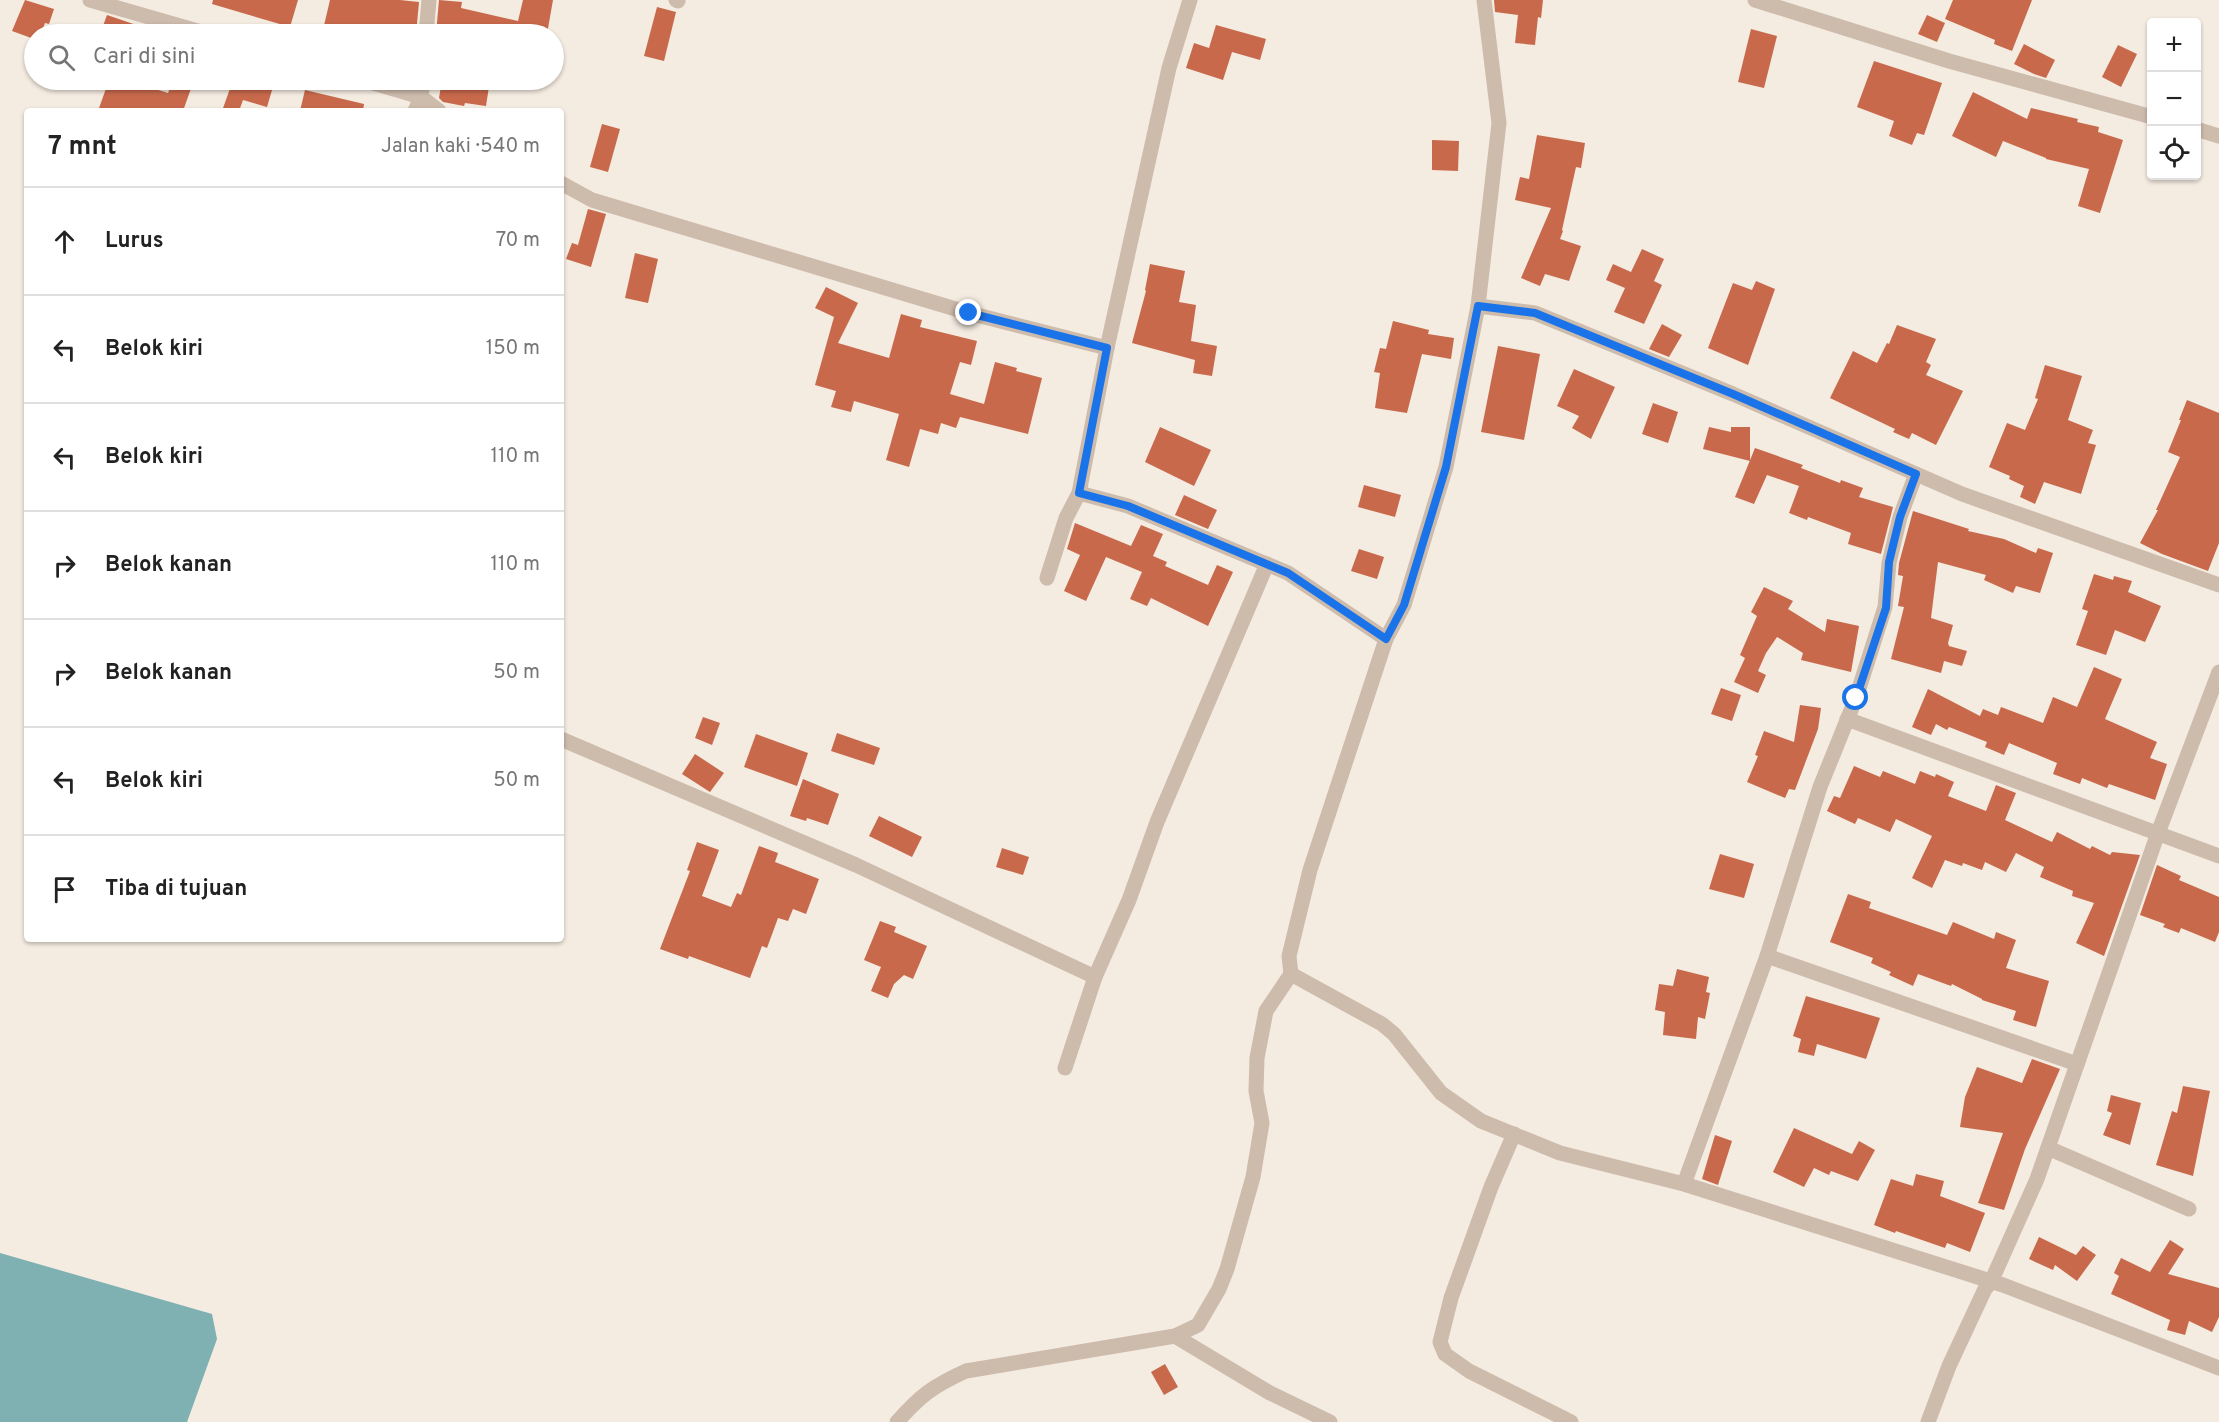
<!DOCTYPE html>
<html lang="id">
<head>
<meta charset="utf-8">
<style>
  body { margin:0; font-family:Overpass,sans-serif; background:#f2f2f2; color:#222 }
  .controls { position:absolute; right:18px; top:18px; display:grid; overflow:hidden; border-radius:6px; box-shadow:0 2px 4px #0004 }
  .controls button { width:54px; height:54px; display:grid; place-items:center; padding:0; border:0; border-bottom:2px solid #e0e0e0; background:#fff; color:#222; font:30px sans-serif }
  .stop { position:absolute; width:18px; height:18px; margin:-14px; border:4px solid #1a73e8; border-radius:50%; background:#fff }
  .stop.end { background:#1a73e8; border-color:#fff; box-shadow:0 2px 6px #0008 }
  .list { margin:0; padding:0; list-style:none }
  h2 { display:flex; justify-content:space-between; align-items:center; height:78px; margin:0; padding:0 24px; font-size:26px }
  h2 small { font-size:20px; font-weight:400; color:#767676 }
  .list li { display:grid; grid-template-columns:39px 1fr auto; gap:18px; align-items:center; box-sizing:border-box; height:108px; padding:0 24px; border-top:2px solid #e0e0e0 }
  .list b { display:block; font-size:22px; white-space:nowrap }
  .list em { font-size:20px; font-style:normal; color:#767676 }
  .icon { flex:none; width:33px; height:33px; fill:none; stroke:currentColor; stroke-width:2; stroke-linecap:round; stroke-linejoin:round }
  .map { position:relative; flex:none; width:2219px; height:1422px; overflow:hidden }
  .search { position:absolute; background:#fff; box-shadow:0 2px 4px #0004; left:24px; top:24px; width:540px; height:66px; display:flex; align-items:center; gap:15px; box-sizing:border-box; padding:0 21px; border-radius:33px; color:#767676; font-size:22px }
  .panel { position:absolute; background:#fff; box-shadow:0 2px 4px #0004; left:24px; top:108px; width:540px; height:834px; border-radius:6px }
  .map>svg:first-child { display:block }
  .water { fill:#7fb0b2 }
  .building { fill:#c8694b }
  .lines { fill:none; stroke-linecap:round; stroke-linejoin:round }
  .minor { stroke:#cdbbac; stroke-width:15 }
  .route { stroke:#1a73e8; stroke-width:8 }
</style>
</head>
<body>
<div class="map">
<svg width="2219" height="1422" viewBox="0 0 2219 1422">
  <rect width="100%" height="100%" fill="#f4ebe1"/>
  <!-- water -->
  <path class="water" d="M0,1253l212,61 5,25 -30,83h-187z"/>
  <!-- building -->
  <g class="building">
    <path d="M25,0l29,9 -5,15 -4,-1 -4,11h-7v5l-22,-8z"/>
    <path d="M213,0h85l-8,27 -78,-23z"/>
    <path d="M330,0h70l19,2 -3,32h-94z"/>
    <path d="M439,0l23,2 -1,6 57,13 5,-21h30l-6,34h-111z"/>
    <path d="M1494,0h49l-2,18 -3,-1 -3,28 -20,-2 3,-28 -23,-3z"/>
    <path d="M1953,0h79l-20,51 -18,-7 1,-4 -50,-21z"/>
    <path d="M657,7l19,5 -12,49 -20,-5z"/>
    <path d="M107,15l50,17 -1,2h-56z"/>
    <path d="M1927,15l18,8 -8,19 -19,-8z"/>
    <path d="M1216,25l50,14 -6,21 -28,-8 -9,28 -37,-12 8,-25 15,5z"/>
    <path d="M1751,29l26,7 -13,52 -26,-6z"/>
    <path d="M2024,44l31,16 -9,18 -12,-4 -20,-10z"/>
    <path d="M2118,45l19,9 -16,33 -19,-10z"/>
    <path d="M1874,61l68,22 -18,52 -7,-2 -5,12 -23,-9 5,-15 -37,-14z"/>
    <path d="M109,80h18l41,13 5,-13h21l-11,31h-85z"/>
    <path d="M233,80h42l-8,27 -24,-7 -4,11h-17z"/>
    <path d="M442,80h48l-4,26 -21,-3 -1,3 -21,-4 -4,-4z"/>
    <path d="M305,90l59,14 -1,7h-63z"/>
    <path d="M1973,92l54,27 4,-11 47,11 -1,3 22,5 -1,5 25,8 -23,73 -22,-7 11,-37 -43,-10v-1l-43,-17 -7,16 -44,-21z"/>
    <path d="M602,124l18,5 -12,43 -18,-5z"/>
    <path d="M1537,135l48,8 -4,25 -5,-1 -14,63 1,1 -3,8 21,7 -12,35 -24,-7 -5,12 -19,-8 30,-70 -36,-8 5,-23 9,2z"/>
    <path d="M1432,140l27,1 -1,30 -26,-1z"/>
    <path d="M588,209l18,5 -15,53 -25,-8 6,-16 6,2z"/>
    <path d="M1642,249l22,10 -10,22 8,4 -18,39 -30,-12 11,-24 -19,-8 7,-16 18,8z"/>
    <path d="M635,253l23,6 -10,44 -23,-5z"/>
    <path d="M1150,264l35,7 -6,31 17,3 -5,36 26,5 -5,30 -19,-3 2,-13 -63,-17 14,-52 -1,-1z"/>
    <path d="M1756,281l19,8 -27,76 -40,-17 25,-65 19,7z"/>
    <path d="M826,287l32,16 -20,40 51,15 12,-44 21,6 -2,7 57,14 -6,24 -11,-3 -10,32 34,10 11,-42 22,6 -1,3 26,7 -14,56 -68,-17 -4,11 -15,-5 -3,11 -18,-5 -11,38 -23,-7 13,-46 -45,-13 -3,11 -20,-5 5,-16 -21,-6 19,-68 -19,-9z"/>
    <path d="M1393,321l36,9 -1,4 26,4 -3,21 -29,-5 -15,59 -32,-5 5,-35 -6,-1 6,-24 6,1z"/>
    <path d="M1662,324l20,11 -13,22 -20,-8z"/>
    <path d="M1897,325l39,14 -10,23 5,3 -5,10 37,16 -27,54 -24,-12 -3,6 -16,-7 2,-3 -65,-31 23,-47 24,12 10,-20 2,1z"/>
    <path d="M1498,346l42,8 -16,86 -43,-8z"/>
    <path d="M2045,365l37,11 -14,44 25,10 -5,13 8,2 -15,49 -37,-12 -9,22 -15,-7 4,-11 -15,-7 1,-3 -21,-9 18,-44 18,7 13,-31 -3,-1z"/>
    <path d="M1574,369l41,18 -24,52 -19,-11 7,-12 -22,-10z"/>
    <path d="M2187,400l32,13v130l-11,28 -46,-17 -22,-11 18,-33h-2l24,-53 -12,-5 13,-32h-2z"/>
    <path d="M1653,403l25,9 -10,31 -26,-9z"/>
    <path d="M1160,427l51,23 -17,36 -49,-24z"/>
    <path d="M1709,427l22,5v-5h19v34l-47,-12z"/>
    <path d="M1755,448l48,17 -2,3 39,15 1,-3 22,8 -4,9 34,10 -12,47 -33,-10 3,-11 -43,-16 -1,3 -18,-7 10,-27 -32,-11 -13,29 -19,-7z"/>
    <path d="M1364,485l37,10 -6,22 -37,-10z"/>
    <path d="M1184,495l33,15 -9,19 -33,-14z"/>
    <path d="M1913,511l56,18 -1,2 36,8 32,14 2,-5 15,5 -13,40 -24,-7 -3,7 -29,-13 2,-5 -48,-13 -7,56 22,7 -5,18 1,3 18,5 -5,15 -18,-5 -3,12 -50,-14 13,-52 -6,-1 5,-30 -5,-1 1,-12z"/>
    <path d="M1075,523l56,23 10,-21 22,9 -10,22 14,6 -2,4 43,19 9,-20 16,7 -25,54 -57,-28 -4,8 -17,-7 12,-27 -36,-15 -20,44 -22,-10 16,-36 -13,-6z"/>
    <path d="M1359,549l25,8 -7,22 -26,-8z"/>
    <path d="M2094,574l19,6 1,-4 18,5 -4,11 33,14 -16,36 -30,-12 -9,25 -30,-10 12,-34 -6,-2z"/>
    <path d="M1764,587l29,14 -5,8 37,23 2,-13 32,7 -8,46 -50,-12 2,-7 -26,-16 -11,16 -8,18 8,4 -8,18 -24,-11 11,-24 -5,-3 17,-39 -6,-4z"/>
    <path d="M2094,667l28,12 -17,40 52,23 -7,16 17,6 -12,36 -46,-16 -2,4 -25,-10 -2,6 -27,-10 4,-11 -48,-20 -5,12 -19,-8 2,-5 -38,-15 -2,3 -11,-6 -5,11 -19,-8 16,-38 52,27 3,-7 15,6 3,-8 42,16 10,-26 24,10z"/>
    <path d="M1721,688l20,7 -9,26 -21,-7z"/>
    <path d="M1800,705l21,3 -3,21 -23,61 -6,-1 -4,9 -38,-16 11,-26 -3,-1 9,-24 30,11z"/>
    <path d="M703,717l17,6 -8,22 -17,-7z"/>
    <path d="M837,733l43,15 -6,17 -43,-14z"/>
    <path d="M756,734l52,19 -11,33 -53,-19z"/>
    <path d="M695,754l29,19 -14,19 -28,-18z"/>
    <path d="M1854,766l26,11 3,-6 32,13 5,-13 15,6 1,-3 18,8 -6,14 38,15 10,-26 20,8 -11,27 47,22 5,-10 33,17 2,-3 18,9 2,-3 28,3 -36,101 -28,-13 18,-40 -22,-7 1,-5 -33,-14 4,-10 -28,-14 -10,19 -21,-10 -3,8 -19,-7 -1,3 -17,-6 -13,28 -20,-10 20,-42 -36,-17 -6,13 -32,-14 -3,6 -28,-13 7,-15 6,2z"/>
    <path d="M803,779l36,15 -11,31 -21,-7 -1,3 -16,-5z"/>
    <path d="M879,816l43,21 -10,20 -43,-21z"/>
    <path d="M697,842l22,8 -17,46 29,11 6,-14 4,2 18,-49 19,7 -3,9 44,17 -13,35 -13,-5 -5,12 -10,-3 -11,30 -5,-2 -12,32 -61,-22 -1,3 -28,-10 30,-78 -3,-1z"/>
    <path d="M1002,848l27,9 -6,18 -27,-8z"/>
    <path d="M1720,854l34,10 -10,34 -35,-9z"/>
    <path d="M2157,865l24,11 -2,4 40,17v35l-4,10 -34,-14 -2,5 -16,-6 2,-3 -25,-9z"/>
    <path d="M1848,894l23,8 -2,6 78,27 6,-13 41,17 2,-7 20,8 -10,28 43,13 -13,46 -23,-7 3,-9 -34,-11v-1l-30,-15 -1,2 -33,-12 -5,12 -24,-11 2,-3 -20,-9 2,-5 -43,-16z"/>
    <path d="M880,921l16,6 -2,5 33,14 -14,33 -9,-4 -10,9 -6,14 -17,-7 10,-24 -17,-7z"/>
    <path d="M1677,969l32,8 -3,15 4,1 -5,26 -7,-2 -2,22 -33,-4 2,-23 -10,-2 4,-26 14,2z"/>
    <path d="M1806,996l74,22 -14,41 -49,-15 -3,12 -16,-4 3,-13 -8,-3z"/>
    <path d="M2032,1059l28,10 -35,80 -21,61 -26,-7 25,-70 -43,-6 5,-30 12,-30 45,16z"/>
    <path d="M2183,1086l27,5 -17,85 -37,-11 16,-54 5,2z"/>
    <path d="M2111,1095l30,8 -11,42 -27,-10 9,-22 -5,-2z"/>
    <path d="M1794,1128l58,26 7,-13 16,9 -17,31 -27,-10 -2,4 -15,-7 -10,19 -31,-15z"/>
    <path d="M1715,1135l17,6 -14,44 -16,-6z"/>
    <path d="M1916,1174l28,7 -4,15 45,17 -15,39 -23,-9 -2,5 -49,-17 -1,2 -21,-8 17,-46 22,7z"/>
    <path d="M2039,1237l37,18 7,-9 13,9 -19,26 -22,-16 -2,5 -24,-11z"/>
    <path d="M2170,1240l14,9 -16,25 51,14v29l-7,15 -23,-11 -4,14 -18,-5 3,-10 -59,-26 8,-18 -5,-3 7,-15 29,14z"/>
    <path d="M1165,1364l13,23 -14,8 -13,-23z"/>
  </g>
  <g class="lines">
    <!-- minor -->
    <g class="minor">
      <path d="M90,0l118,34"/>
      <path d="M676,0l2,1"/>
      <path d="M1755,0l194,61 203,56"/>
      <path d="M426,34l3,-34"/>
      <path d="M363,80l58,17 18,14"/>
      <path d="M415,111l6,-14 2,-17"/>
      <path d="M2196,129l23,7"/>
      <path d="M561,183l31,17 377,113 138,35"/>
      <path d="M1478,306l57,7 198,81 229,100 257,91"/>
      <path d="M1079,493l49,13 160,67 98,66 18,-34 42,-138 32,-161 21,-183 -15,-123"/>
      <path d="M1047,578l19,-60 13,-25 28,-145 62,-280 21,-68"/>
      <path d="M1847,719l372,137"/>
      <path d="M561,739l295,126 239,112 34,-77 28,-78 110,-258"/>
      <path d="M1767,956l310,108"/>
      <path d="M1291,974l91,50 12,10 47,59 40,28 79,32 124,31 319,101 216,83"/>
      <path d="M1065,1068l30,-91"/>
      <path d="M1514,1134l-23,53 -40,111 -11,44 5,12 24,17 102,51"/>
      <path d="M2048,1148l141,61"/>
      <path d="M1684,1184l83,-228 53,-169 36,-89 29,-91 4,-44 11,-46 16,-43"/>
      <path d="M1175,1336l95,57 60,29"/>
      <path d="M897,1422c24,-27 36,-36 69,-51l209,-35 23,-11 21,-36 8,-20 26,-92 9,-54 -6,-32 1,-33 9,-47 25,-37 -2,-18 21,-86 76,-231"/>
      <path d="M1928,1422l21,-56 36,-77 6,-7 46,-103 121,-346 61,-161"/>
    </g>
  </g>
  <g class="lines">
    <!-- route -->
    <path class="route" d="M969,313l138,35 -28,145 49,13 160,67 98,66 18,-34 42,-138 32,-161 57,7 198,81 183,80 -16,43 -11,45 -3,46 -30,90"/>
  </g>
</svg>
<div class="controls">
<button>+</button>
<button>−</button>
<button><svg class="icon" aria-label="locate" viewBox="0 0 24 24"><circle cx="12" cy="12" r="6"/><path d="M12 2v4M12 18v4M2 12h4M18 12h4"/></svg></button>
</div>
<div class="stop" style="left:1856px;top:698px"></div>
<div class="stop end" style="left:969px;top:313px"></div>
<div class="search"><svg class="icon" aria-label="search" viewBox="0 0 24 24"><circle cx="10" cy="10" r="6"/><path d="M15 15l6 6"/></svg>Cari di sini</div>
<section class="panel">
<h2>7 mnt<small>Jalan kaki · 540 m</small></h2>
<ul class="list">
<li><svg class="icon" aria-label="ahead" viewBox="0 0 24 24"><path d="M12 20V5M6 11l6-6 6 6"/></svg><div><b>Lurus</b></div><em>70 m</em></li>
<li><svg class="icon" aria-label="left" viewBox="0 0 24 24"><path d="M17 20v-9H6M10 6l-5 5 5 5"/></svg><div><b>Belok kiri</b></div><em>150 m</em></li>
<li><svg class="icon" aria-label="left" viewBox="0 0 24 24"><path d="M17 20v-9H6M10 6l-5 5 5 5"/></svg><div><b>Belok kiri</b></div><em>110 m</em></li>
<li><svg class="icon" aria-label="right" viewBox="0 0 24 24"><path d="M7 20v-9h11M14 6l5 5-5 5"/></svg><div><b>Belok kanan</b></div><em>110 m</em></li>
<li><svg class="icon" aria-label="right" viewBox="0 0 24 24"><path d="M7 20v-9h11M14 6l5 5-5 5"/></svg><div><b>Belok kanan</b></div><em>50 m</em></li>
<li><svg class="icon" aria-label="left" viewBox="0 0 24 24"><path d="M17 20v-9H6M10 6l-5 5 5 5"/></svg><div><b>Belok kiri</b></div><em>50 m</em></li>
<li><svg class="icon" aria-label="arrive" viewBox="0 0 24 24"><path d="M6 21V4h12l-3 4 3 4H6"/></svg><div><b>Tiba di tujuan</b></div></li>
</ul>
</section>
</div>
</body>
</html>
